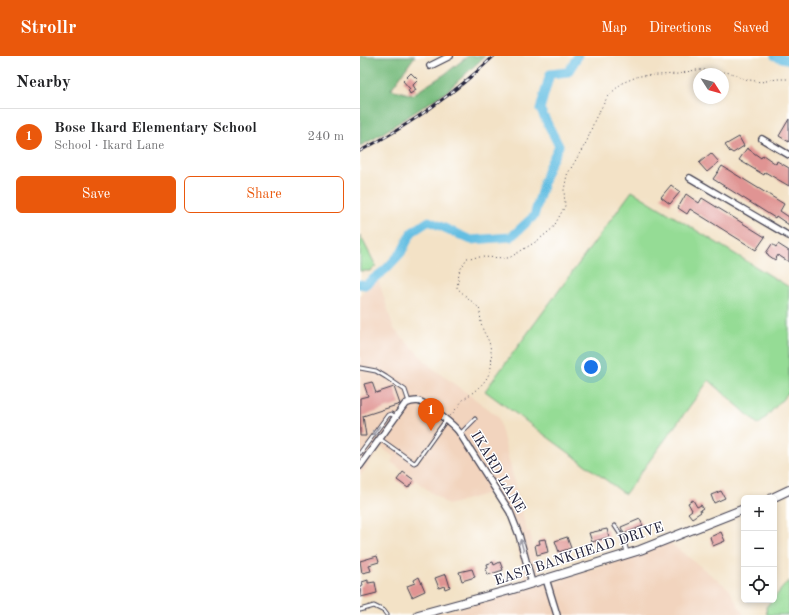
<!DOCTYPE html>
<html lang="en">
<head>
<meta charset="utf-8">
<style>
  body { margin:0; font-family:"Old Standard TT",serif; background:#f6f6f6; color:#202124 }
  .controls { position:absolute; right:12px; bottom:12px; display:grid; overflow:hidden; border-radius:6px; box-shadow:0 2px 6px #0003 }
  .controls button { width:36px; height:36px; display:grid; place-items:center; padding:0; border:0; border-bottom:1px solid #e0e0e0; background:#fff; color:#202124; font:20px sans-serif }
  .compass { position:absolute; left:333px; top:12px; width:36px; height:36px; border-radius:50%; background:#fff; box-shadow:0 2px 6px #0003; rotate:126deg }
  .you { position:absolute; left:231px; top:311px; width:14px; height:14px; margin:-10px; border:3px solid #fff; border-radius:50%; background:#1a73e8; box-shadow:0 0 0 6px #1a73e833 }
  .badge { display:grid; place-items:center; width:26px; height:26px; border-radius:50%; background:#ea580c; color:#fff; font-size:13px; font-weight:700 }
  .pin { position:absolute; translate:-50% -33px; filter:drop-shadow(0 1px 2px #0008) }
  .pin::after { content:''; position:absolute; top:21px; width:14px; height:12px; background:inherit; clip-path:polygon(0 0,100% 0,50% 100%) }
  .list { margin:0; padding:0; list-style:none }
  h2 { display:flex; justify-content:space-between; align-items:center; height:52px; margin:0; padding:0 16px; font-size:17px }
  h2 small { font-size:13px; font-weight:400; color:#757577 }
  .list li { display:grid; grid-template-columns:26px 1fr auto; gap:12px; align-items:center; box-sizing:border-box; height:56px; padding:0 16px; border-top:1px solid #e0e0e0 }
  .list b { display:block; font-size:15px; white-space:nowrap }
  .list p { margin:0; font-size:13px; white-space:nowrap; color:#757577 }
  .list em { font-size:13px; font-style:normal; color:#757577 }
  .actions { display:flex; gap:8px; padding:12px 16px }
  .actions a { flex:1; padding:9px 0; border:1px solid #ea580c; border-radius:6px; text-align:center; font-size:14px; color:#ea580c }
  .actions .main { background:#ea580c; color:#fff }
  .icon { flex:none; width:22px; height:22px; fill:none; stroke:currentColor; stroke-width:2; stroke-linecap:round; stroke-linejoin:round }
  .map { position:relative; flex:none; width:429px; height:559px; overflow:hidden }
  header { display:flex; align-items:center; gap:24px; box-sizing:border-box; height:56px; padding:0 20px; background:#ea580c; color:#fff }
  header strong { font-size:19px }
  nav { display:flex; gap:22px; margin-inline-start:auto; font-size:14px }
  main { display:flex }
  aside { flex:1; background:#fff }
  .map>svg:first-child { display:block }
  .built { fill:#f2d4be }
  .green { fill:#95dc95; stroke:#5c7f68 }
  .forest { fill:#78bc7e; stroke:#4d6f5c }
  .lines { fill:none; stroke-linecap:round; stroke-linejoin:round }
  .river { stroke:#64bee2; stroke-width:9 }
  .building { fill:#e09493 }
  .lane-casing { stroke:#413f50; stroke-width:5 }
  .street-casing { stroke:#413f50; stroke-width:8 }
  .secondary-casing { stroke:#413f50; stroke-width:10 }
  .path { stroke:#413f50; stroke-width:1; stroke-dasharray:1 3; stroke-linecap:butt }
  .lane { stroke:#fff; stroke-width:3 }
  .street { stroke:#fff; stroke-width:5.5 }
  .secondary { stroke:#fff; stroke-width:8 }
  .rail-casing { stroke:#22223b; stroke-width:3 }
  .rail { stroke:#fff; stroke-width:1.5; stroke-dasharray:4.5; stroke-linecap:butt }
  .oneway { stroke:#9c9ca7 }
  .labels { text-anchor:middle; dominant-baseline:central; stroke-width:3; stroke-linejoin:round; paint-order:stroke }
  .street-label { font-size:14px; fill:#22223b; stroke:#fff }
</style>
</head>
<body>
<header>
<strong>Strollr</strong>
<nav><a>Map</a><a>Directions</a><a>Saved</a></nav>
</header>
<main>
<aside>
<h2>Nearby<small></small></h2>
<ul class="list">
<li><span class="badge">1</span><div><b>Bose Ikard Elementary School</b><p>School · Ikard Lane</p></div><em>240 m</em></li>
</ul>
<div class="actions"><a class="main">Save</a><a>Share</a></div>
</aside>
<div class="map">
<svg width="429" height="559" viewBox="0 0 429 559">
  <rect width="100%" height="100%" fill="#fff"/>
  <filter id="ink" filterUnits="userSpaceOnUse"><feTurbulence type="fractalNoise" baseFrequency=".025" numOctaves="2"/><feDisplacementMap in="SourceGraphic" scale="8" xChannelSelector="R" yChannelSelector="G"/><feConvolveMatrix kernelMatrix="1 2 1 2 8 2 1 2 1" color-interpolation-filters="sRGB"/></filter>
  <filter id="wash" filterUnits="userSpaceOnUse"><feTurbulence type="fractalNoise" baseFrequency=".012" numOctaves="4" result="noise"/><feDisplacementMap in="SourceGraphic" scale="16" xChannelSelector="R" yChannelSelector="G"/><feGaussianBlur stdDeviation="0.9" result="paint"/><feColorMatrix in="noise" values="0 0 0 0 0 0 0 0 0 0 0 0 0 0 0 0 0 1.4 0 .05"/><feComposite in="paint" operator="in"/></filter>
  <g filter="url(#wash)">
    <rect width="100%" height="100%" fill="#f3e2c6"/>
    <!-- built -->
    <g class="built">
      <path d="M18,223l16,50 37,38 67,49 29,116h3l10,42 -19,8 2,-2 2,-3 -11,-44 -9,-21 -16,-19 -41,12 -57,-43 3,-5 -13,-10 -21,29v-180l7,-9z"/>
      <path d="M309,486l59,46 16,27h-313l56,-14 68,-20 58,-18z"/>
    </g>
    <!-- green -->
    <g class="green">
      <path d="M272,135l157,96v105l-30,33 -50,-45 -84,114 -140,-103z"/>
      <path d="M0,179l16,31 -6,5h-10z"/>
      <path d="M429,524v35h-22l-1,-8 6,-7h2v-2z"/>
    </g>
    <!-- forest -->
    <path class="forest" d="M0,0h55l-24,33 21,6 33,-21 23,-18h17l-39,36 -71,46 -15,8z"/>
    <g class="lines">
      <!-- river -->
      <g class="river">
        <path d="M415,0l14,4"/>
        <path d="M0,228l5,1 20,-15 16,-17 11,-21 17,-11 42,19 40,-3 23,-21 14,-48 11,-22 -19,-37 10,-35 18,-2 10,-16"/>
      </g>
    </g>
    <g id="blocks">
      <!-- building -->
      <g class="building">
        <path d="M51,17l7,7 -5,5 3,5 -6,4 -2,-4 2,-1 -7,-8z"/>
        <path d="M429,63v23l-10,-6z"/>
        <path d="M379,81l5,9 -11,7 -3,-2v1l-5,-7z"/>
        <path d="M387,92l14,10 2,-3 13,9 1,-3 12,7v18l-24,-14 -1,3 -25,-15z"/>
        <path d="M351,97l8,9 -12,10 -8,-9z"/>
        <path d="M362,110l62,38 -4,7 9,6v8l-13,-9 -1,2 -62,-39z"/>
        <path d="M311,129l9,7 -10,12 -9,-7z"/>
        <path d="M326,138l13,9 3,-5 63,39 -9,13 -66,-41 -3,5 -9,-6z"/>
        <path d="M412,188l4,3 2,-3 11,7v11l-11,-7 -3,5 -7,-5v-1l-2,-1z"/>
        <path d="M12,326l4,11 18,-6 6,17 -37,12 3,20h-6v-38l8,-2 -4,-12z"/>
        <path d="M43,416l11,8 -6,8 -11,-8z"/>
        <path d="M361,435l4,7 -11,5 -3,-8z"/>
        <path d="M333,444l4,7 4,-2 2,3 -3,2 1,2 -9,6 -4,-5 4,-3 -4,-7z"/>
        <path d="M280,463l3,7 -19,8 -3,-7z"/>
        <path d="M247,473l2,8 -17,5 -3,-9z"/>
        <path d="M361,476l4,9 -12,5 -3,-9z"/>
        <path d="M207,481l4,11 -12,4 -4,-11z"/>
        <path d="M185,483l3,13 -11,3 -2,-10 5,-1 -1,-4z"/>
        <path d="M17,500l2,6 -10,3 2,6 -9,2 -2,-12z"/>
        <path d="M133,506l1,3 6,-3 3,8 -15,5 -2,-6 2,-1 -1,-4z"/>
        <path d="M112,513l3,8 -13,4 -3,-9z"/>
        <path d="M86,518l4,13 -5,2 -1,-3 -5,2 -4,-10z"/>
        <path d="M59,521l6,14 -13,6 -5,-11 8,-3 -1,-3z"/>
        <path d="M8,524v3l7,-1 2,11 -16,4 -1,-11 3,-1 -1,-3z"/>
      </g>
    </g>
  </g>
  <g filter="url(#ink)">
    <use href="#blocks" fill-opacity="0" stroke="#413f50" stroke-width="1"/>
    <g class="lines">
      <!-- lane casing -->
      <g class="lane-casing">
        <g id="lane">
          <path d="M0,312l16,3 10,6 19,13 4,12"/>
          <path d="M100,378l15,-15"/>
          <path d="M20,383l34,24 2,-1 30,-42"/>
          <path d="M0,397l28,-38 3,-1 5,3"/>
          <path d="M255,470l8,12 4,14"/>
          <path d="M0,554l14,-4 10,5 3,4"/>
        </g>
      </g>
      <!-- street casing -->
      <g class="street-casing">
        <g id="street">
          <path d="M70,10l20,-10"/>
          <path d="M402,83l27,16"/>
          <path d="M330,122l99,58"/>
          <path d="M0,410l45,-62c4,-2 8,-3 13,-3 8,2 36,24 41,31l51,80 9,23 13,48"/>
          <path d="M186,523l11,36"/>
        </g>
      </g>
      <!-- secondary casing -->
      <g class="secondary-casing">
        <g id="secondary">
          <path d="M412,442l17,-8"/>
          <path d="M58,559l92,-25 130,-40 104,-41"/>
        </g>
      </g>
      <!-- path -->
      <path class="path" d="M90,360c4,-4 11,-14 14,-17 21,-15 32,-25 26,-53 -1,-7 -6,-12 -8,-19 -2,-6 -1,-13 -3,-19l-22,-20 2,-16 8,-14 13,-1 29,1 28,-17 16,-13 12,-22 -1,-16 3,-15 20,-34 8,-22 13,-23 14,-13 17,-7 39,-2 17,-4h15l21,3 13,6 17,3 16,-3h12"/>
      <!-- lane -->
      <use href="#lane" class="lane"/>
      <!-- street -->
      <use href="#street" class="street"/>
      <!-- secondary -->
      <use href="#secondary" class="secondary"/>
      <!-- rail casing -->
      <g class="rail-casing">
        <path id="rail" d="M0,95c48,-25 95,-58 134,-95"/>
      </g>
      <!-- rail -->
      <use href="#rail" class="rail"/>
    </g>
    <!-- one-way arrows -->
    <defs><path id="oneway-shaft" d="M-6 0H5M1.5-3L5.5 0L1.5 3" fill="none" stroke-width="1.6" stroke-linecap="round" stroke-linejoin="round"/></defs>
    <g class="oneway">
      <use href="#oneway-shaft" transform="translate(16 375) rotate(126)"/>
      <use href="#oneway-shaft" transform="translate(162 489) rotate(-105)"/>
    </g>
  </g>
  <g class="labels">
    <!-- street labels -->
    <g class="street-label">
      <text transform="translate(138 416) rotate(59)">IKARD LANE</text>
      <text transform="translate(219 498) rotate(-18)">EAST BANKHEAD DRIVE</text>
    </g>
  </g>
</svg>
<div class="controls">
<button>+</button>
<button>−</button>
<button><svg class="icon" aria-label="locate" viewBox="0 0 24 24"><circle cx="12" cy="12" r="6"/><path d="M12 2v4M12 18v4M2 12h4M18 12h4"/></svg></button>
</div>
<svg class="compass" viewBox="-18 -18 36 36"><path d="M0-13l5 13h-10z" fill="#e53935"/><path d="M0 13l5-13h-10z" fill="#757577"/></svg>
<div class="you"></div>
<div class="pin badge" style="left:71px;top:375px">1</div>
</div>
</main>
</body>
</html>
